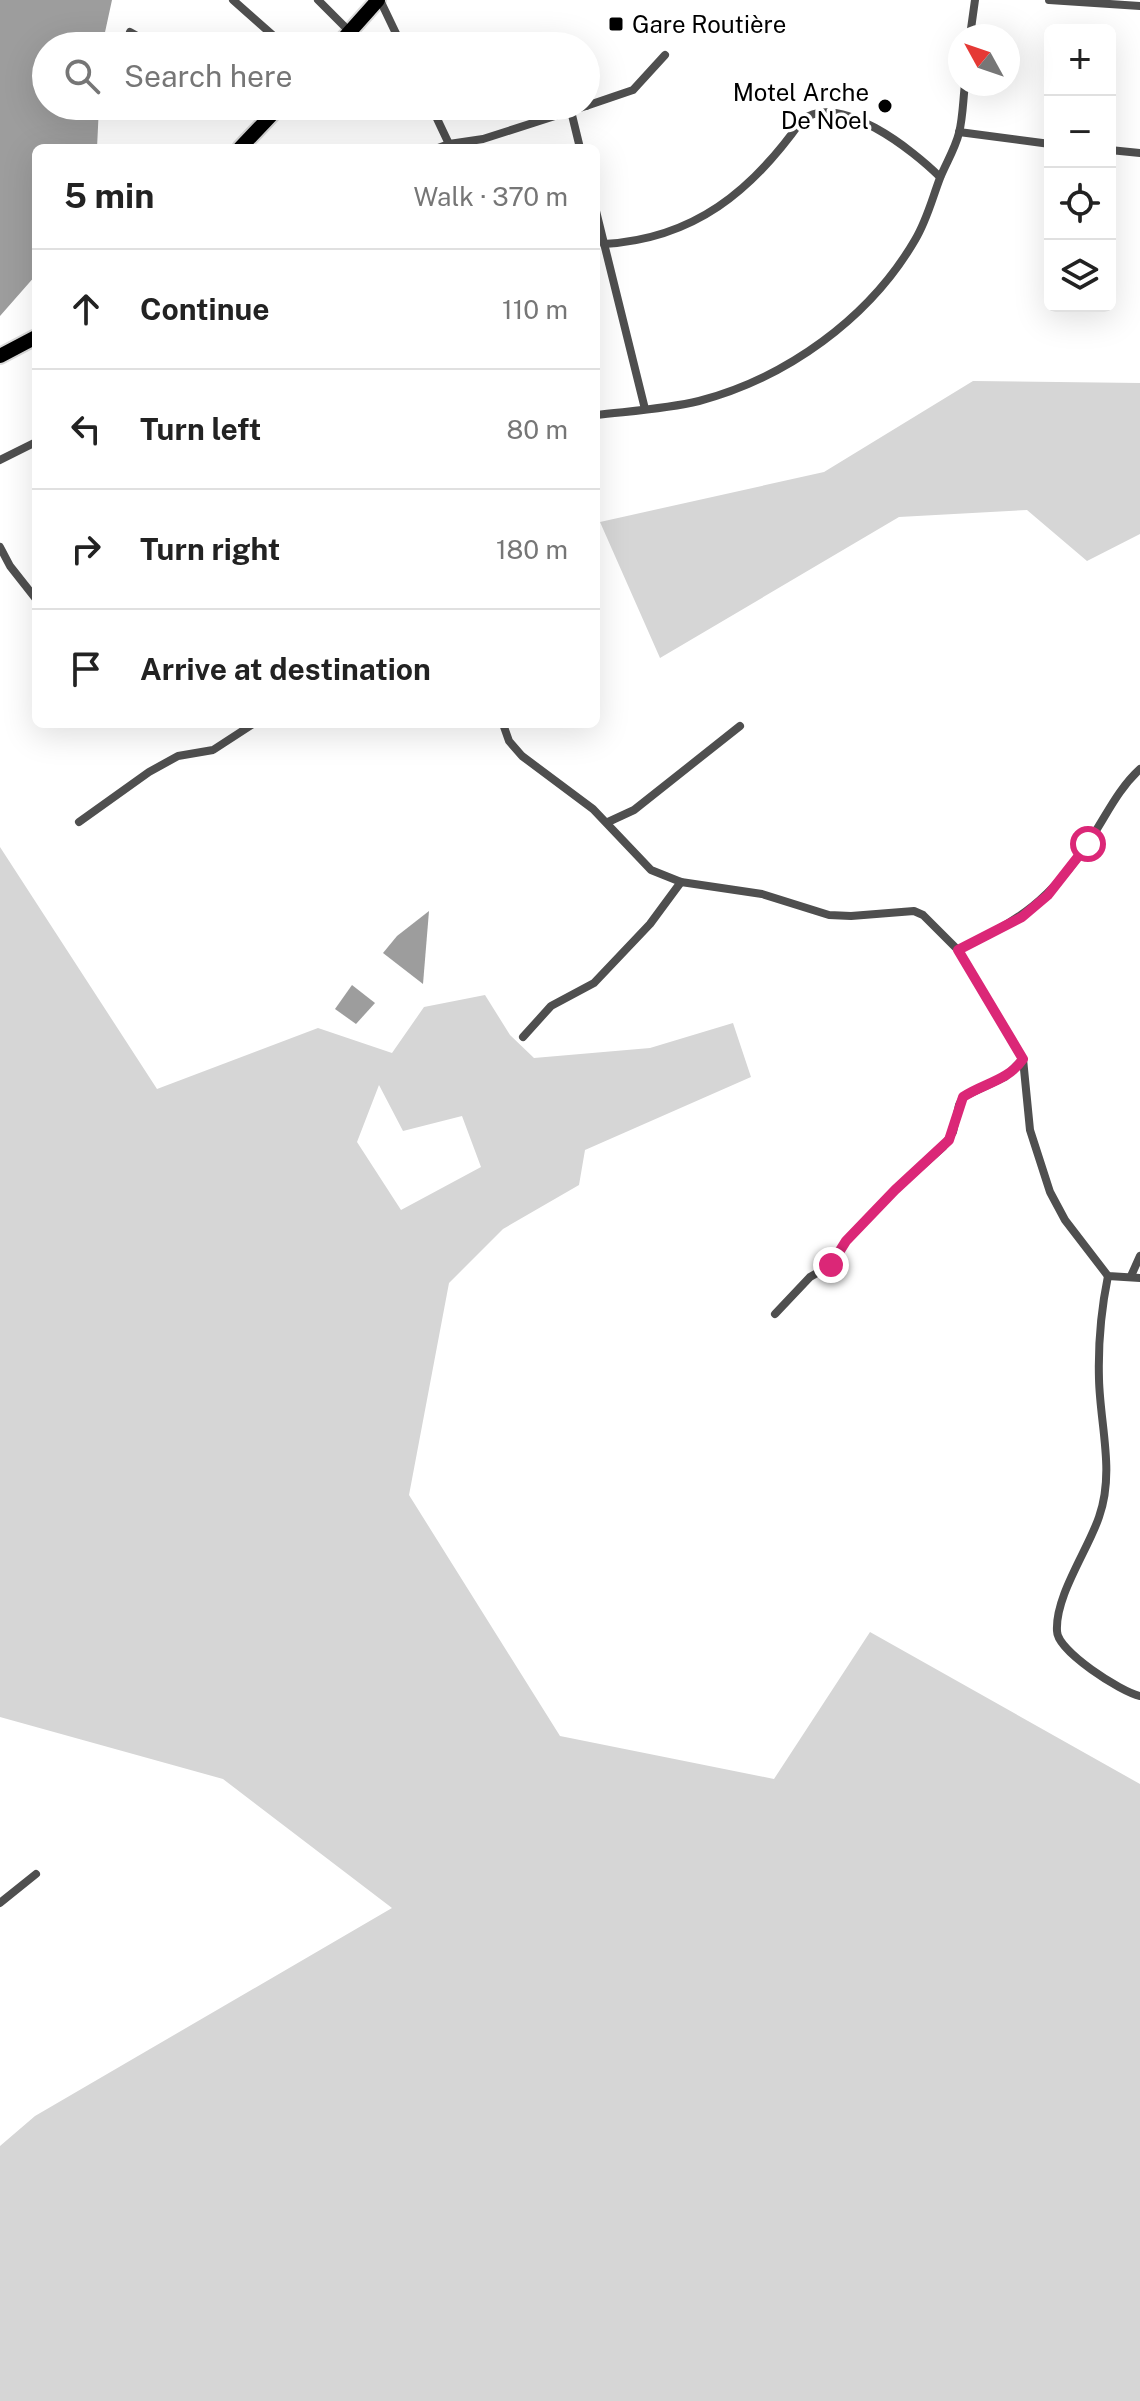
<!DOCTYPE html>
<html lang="en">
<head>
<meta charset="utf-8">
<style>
  body { margin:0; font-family:"Public Sans",sans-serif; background:#f2f2f2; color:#222 }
  .controls { position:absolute; right:24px; top:24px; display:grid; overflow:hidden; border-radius:12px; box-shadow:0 8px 32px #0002 }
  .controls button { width:72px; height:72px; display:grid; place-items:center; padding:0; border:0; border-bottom:2px solid #e0e0e0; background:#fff; color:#222; font:40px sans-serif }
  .compass { position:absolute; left:948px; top:24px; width:72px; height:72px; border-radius:50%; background:#fff; box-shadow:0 8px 32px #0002; rotate:310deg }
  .stop { position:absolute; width:24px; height:24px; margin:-18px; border:6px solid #db2777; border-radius:50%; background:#fff }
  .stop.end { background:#db2777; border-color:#fff; box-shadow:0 2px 8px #0008 }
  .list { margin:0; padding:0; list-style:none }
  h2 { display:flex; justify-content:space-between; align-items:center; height:104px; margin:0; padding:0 32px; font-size:34px }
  h2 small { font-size:26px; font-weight:400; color:#767676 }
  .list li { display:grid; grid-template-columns:52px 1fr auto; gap:24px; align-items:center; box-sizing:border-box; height:120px; padding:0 32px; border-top:2px solid #e0e0e0 }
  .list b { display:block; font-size:30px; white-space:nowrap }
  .list em { font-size:26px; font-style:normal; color:#767676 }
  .icon { flex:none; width:44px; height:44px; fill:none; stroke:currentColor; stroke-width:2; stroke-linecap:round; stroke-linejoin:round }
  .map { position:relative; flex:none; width:1140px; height:2401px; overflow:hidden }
  .search { position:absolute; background:#fff; box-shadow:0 8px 32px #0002; left:32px; top:32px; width:568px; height:88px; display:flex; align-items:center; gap:20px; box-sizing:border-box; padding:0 28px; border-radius:44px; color:#767676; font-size:30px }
  .panel { position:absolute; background:#fff; box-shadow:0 8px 32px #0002; left:32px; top:144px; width:568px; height:584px; border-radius:12px }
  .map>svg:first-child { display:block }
  .green { fill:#d6d6d6; fill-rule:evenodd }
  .water { fill:#9d9d9d }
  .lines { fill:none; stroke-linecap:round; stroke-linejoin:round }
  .primary-casing { stroke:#dbdbdb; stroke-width:18 }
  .minor { stroke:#4f4f4f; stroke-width:8 }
  .primary { stroke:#000; stroke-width:14 }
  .route { stroke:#db2777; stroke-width:10 }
  .poi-dot { fill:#000; stroke:#fff; stroke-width:3 }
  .labels { text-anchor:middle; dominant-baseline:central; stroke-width:7; stroke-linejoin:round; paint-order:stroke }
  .poi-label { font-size:24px; fill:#000; stroke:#fff; text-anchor:start }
</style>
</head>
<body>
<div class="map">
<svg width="1140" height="2401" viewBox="0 0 1140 2401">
  <rect width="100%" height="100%" fill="#fff"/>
  <!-- green -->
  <g class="green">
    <path d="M973,381l167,2v151l-53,27 -60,-51 -128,7 -239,141 -60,-136 224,-50z"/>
    <path d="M0,847l157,242 161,-61 74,25 32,-46 61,-12 25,40 24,23 116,-10 83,-25 18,54 -166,73 -6,35 -76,44 -54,54 -40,212 151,241 214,43 96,-147 270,152v617h-1140v-255l35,-30 357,-208 -169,-129 -223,-62zM379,1085l24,46 59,-15 19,51 -80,43 -44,-68z"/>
  </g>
  <!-- water -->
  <g class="water">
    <path d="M0,0h112l-10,46h-56v60h53l-2,42h-61v127l-36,41z"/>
    <path d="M429,911l-6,73 -40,-31 14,-17z"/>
    <path d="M352,985l23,18 -19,21 -21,-15z"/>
  </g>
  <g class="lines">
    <!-- primary casing -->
    <g class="primary-casing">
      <g id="primary">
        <path d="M337,46l41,-46"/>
        <path d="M240,148l40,-42"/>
        <path d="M0,356l36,-19"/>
      </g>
    </g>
    <!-- minor -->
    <g class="minor">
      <path d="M233,0l52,46"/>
      <path d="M318,0l32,32"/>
      <path d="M380,0l22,46"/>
      <path d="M1049,0l91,6"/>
      <path d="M130,32l25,14"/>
      <path d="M970,36l5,-36"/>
      <path d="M431,106l18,38"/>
      <path d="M586,106l47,-16 32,-35"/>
      <path d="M571,111l9,37"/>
      <path d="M959,132l91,12"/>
      <path d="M438,148l11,-4 34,-5 103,-33"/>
      <path d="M1110,150l30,3"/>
      <path d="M596,211l49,198"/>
      <path d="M604,244c90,-5 148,-53 198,-124 37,-29 112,31 138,57"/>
      <path d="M596,415c34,-4 70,-6 103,-14 87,-23 170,-82 216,-161 12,-20 17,-41 25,-62 6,-15 15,-29 19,-45 4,-16 4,-33 6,-49"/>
      <path d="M0,460l36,-18"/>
      <path d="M0,547l10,19 26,33"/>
      <path d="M503,724l6,17 13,15 71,53 58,61 30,12 81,12 67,21 22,1 63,-5 9,4 35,35 65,109 7,71 20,62 15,28 43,56 32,2"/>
      <path d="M79,822l70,-50 29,-16 35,-6 40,-26"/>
      <path d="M608,822l26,-12 106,-84"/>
      <path d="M958,950c62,-29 94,-52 132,-110 16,-24 28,-51 50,-71"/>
      <path d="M523,1037l28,-31 43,-23 56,-59 31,-42"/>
      <path d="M1108,1276c-7,34 -10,68 -9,103 1,46 16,93 0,138 -11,33 -44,79 -42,114 0,20 64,61 83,65"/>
      <path d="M1131,1276l9,-20"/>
      <path d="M775,1314l35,-37 21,-12 15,-24 49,-51 48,-43 10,-15 6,-27 4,-8 42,-20 18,-18"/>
      <path d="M0,1903l36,-29"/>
    </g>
    <!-- primary -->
    <use href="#primary" class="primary"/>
  </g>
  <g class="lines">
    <!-- route -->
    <path class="route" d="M831,1265l15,-24 49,-51 54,-50 14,-43c21,-14 45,-16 60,-38l-65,-109 64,-33 26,-22 40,-51"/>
  </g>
  <!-- markers -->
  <g class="poi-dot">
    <rect x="608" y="16" width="16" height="16" rx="4"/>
    <circle cx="885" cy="106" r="8"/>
  </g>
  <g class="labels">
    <!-- poi labels -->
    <g class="poi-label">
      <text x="632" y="24">Gare Routière</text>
      <text x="869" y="92" text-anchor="end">Motel Arche<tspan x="869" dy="28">De Noel</tspan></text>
    </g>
  </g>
</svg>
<div class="controls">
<button>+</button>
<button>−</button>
<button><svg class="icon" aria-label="locate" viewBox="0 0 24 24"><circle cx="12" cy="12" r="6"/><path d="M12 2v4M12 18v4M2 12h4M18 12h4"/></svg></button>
<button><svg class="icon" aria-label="layers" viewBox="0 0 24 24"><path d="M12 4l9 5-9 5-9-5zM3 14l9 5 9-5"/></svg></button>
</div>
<svg class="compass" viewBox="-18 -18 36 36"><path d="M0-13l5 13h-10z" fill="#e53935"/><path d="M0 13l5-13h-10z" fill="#767676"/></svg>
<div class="stop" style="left:1088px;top:844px"></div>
<div class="stop end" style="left:831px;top:1265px"></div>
<div class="search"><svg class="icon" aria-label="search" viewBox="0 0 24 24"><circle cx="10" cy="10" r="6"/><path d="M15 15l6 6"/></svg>Search here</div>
<section class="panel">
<h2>5 min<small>Walk · 370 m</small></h2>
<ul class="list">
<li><svg class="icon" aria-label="ahead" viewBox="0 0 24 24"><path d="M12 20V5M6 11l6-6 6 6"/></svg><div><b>Continue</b></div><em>110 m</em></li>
<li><svg class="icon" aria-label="left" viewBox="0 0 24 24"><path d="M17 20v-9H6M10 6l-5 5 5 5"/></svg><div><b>Turn left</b></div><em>80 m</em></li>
<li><svg class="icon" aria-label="right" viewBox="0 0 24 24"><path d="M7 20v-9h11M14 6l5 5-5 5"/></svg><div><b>Turn right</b></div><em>180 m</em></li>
<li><svg class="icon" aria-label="arrive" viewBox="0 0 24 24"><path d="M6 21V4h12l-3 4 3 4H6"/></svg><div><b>Arrive at destination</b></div></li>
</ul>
</section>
</div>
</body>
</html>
